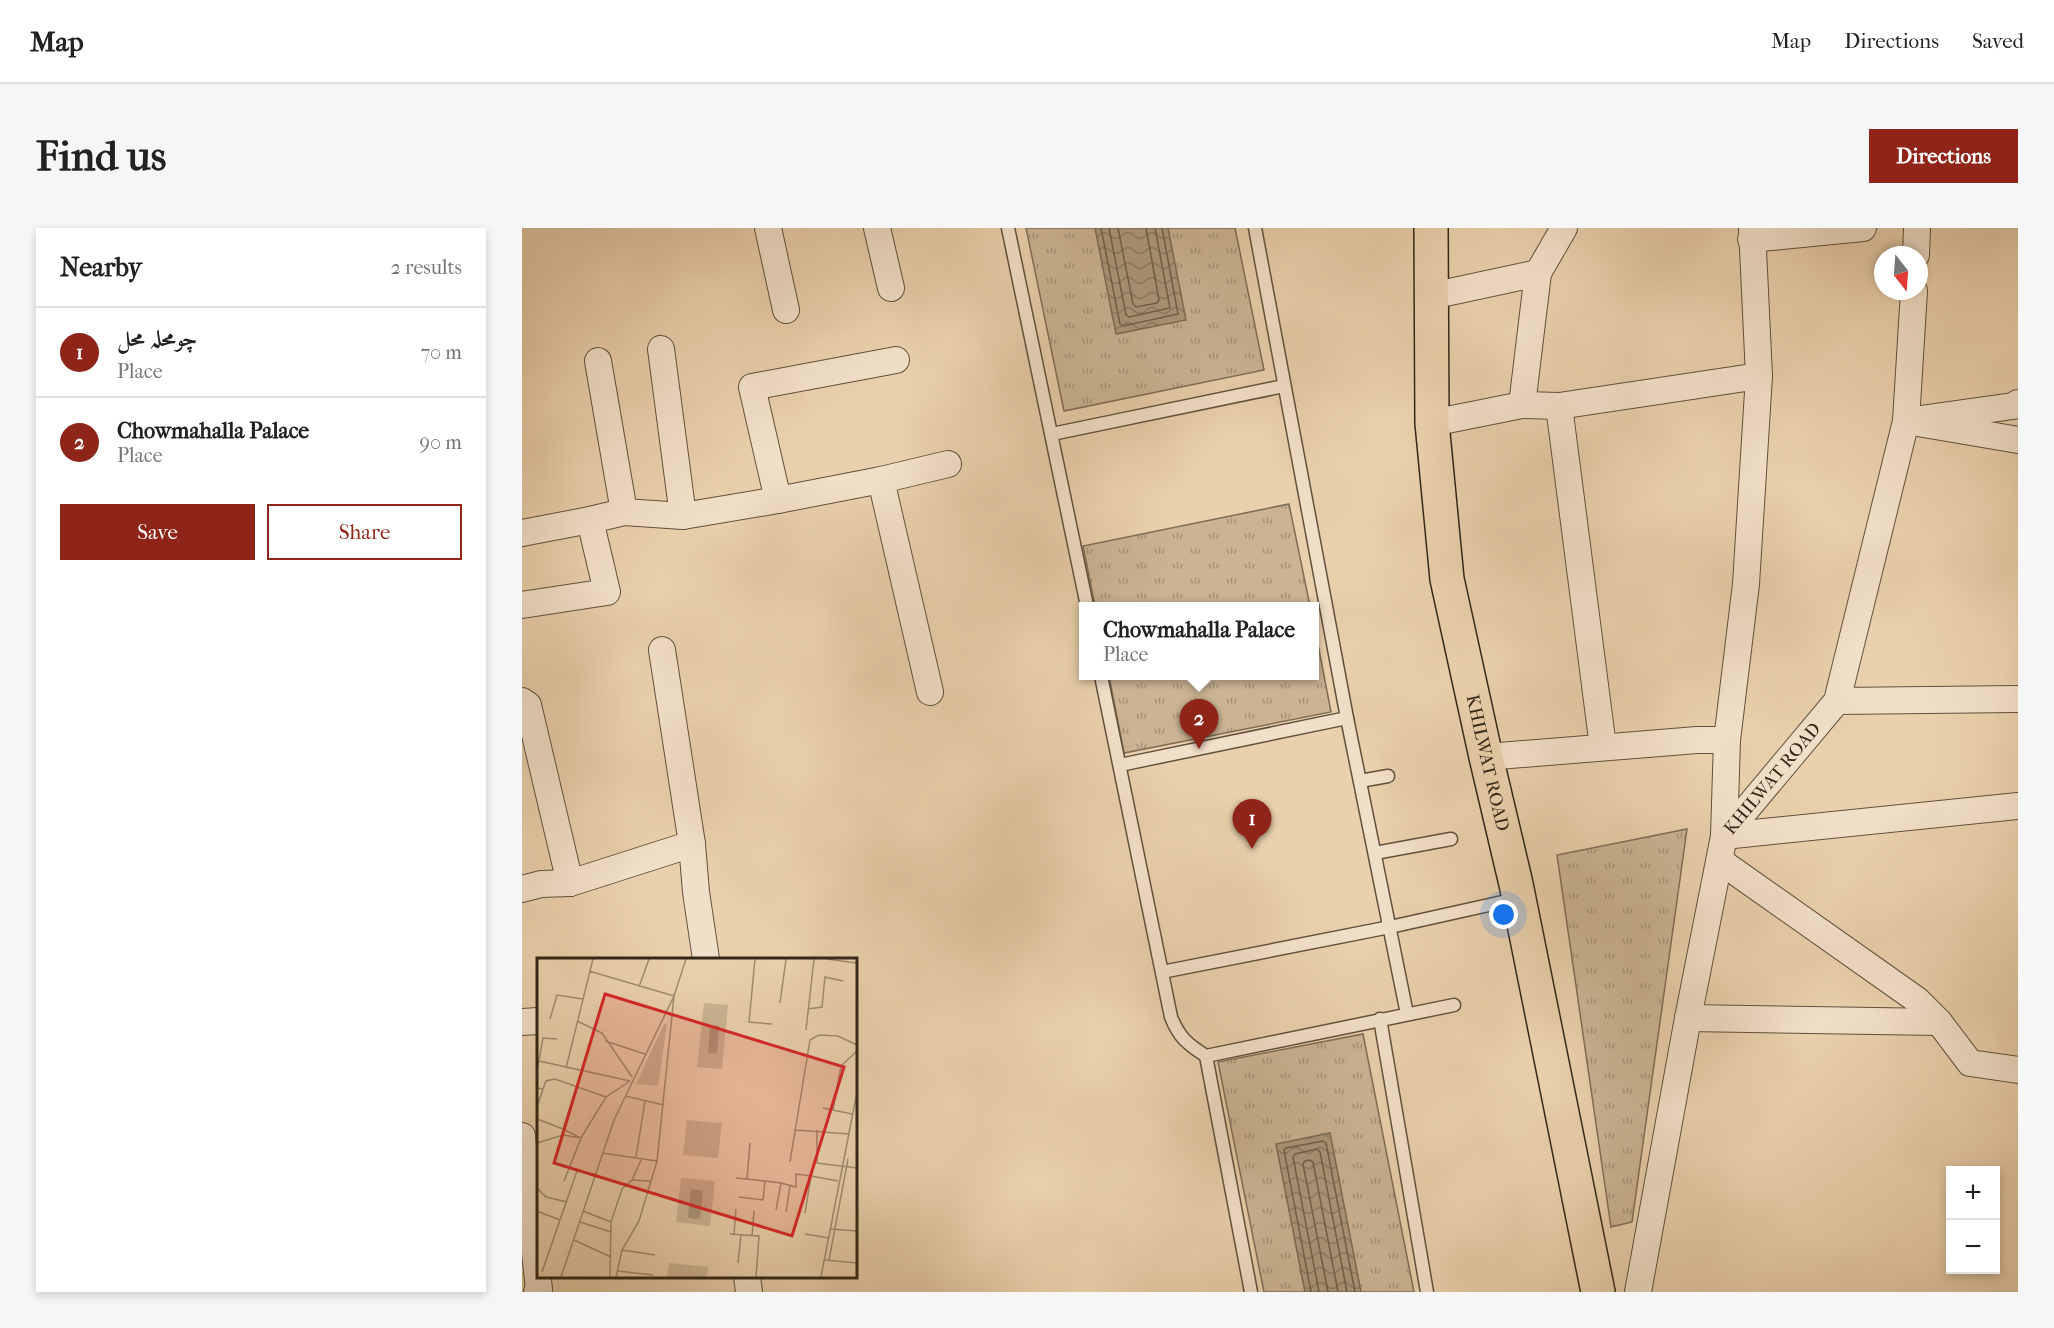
<!DOCTYPE html>
<html lang="en">
<head>
<meta charset="utf-8">
<style>
  body { margin:0; font-family:"IM FELL French Canon",Amiri,serif; background:#f6f6f6; color:#222 }
  .controls { position:absolute; right:18px; bottom:18px; display:grid; overflow:hidden; border-radius:0px; box-shadow:0 3px 9px #0003 }
  .controls button { width:54px; height:54px; display:grid; place-items:center; padding:0; border:0; border-bottom:2px solid #e0e0e0; background:#fff; color:#222; font:30px sans-serif }
  .compass { position:absolute; left:1352px; top:18px; width:54px; height:54px; border-radius:50%; background:#fff; box-shadow:0 3px 9px #0003; rotate:163deg }
  .you { position:absolute; left:982px; top:687px; width:21px; height:21px; margin:-15px; border:4px solid #fff; border-radius:50%; background:#1a73e8; box-shadow:0 0 0 9px #1a73e833 }
  .badge { display:grid; place-items:center; width:39px; height:39px; border-radius:50%; background:#8f2418; color:#fff; font-size:20px; font-weight:700 }
  .pin { position:absolute; translate:-50% -50px; filter:drop-shadow(0 2px 3px #0008) }
  .pin::after { content:''; position:absolute; top:32px; width:21px; height:18px; background:inherit; clip-path:polygon(0 0,100% 0,50% 100%) }
  .popup { position:absolute; left:557px; top:374px; width:240px; height:78px; box-sizing:border-box; display:grid; place-content:center; border-radius:0px; background:#fff; filter:drop-shadow(0 2px 4px #0005); font-size:20px; white-space:nowrap; color:#767676 }
  .popup b { font-size:22px; color:#222 }
  .popup::after { content:''; position:absolute; left:50%; top:100%; margin-left:-12px; border:12px solid transparent; border-top-color:#fff }
  .list { margin:0; padding:0; list-style:none }
  h2 { display:flex; justify-content:space-between; align-items:center; height:78px; margin:0; padding:0 24px; font-size:26px }
  h2 small { font-size:20px; font-weight:400; color:#767676 }
  .list li { display:grid; grid-template-columns:39px 1fr auto; gap:18px; align-items:center; box-sizing:border-box; height:90px; padding:0 24px; border-top:2px solid #e0e0e0 }
  .list b { display:block; font-size:22px; white-space:nowrap }
  .list p { margin:0; font-size:20px; white-space:nowrap; color:#767676 }
  .list em { font-size:20px; font-style:normal; color:#767676 }
  .actions { display:flex; gap:12px; padding:18px 24px }
  .actions a { flex:1; padding:14px 0; border:2px solid #8f2418; border-radius:0px; text-align:center; font-size:21px; color:#8f2418 }
  .actions .main { background:#8f2418; color:#fff }
  .map { position:relative; flex:none; width:1496px; height:1064px; overflow:hidden; border-radius:0px }
  header { display:flex; align-items:center; gap:36px; box-sizing:border-box; height:84px; padding:0 30px; background:#fff; border-bottom:2px solid #e0e0e0 }
  header strong { font-size:28px }
  nav { display:flex; gap:33px; margin-inline-start:auto; font-size:21px }
  .intro { display:flex; align-items:center; justify-content:space-between; box-sizing:border-box; height:144px; padding:0 36px }
  h1 { margin:0; font-size:42px }
  .button { padding:15px 27px; border-radius:0px; background:#8f2418; color:#fff; font-size:21px; font-weight:700 }
  main { display:flex; gap:36px; padding:0 36px }
  aside { flex:1; background:#fff; border-radius:0px; box-shadow:0 3px 9px #0003 }
  .map>svg:first-child { display:block }
  .park { fill:url(#park-tufts); stroke:#7e6d56; stroke-width:1.5 }
  .water { fill:url(#water-waves); stroke:#7b6a53; stroke-width:1.5 }
  .lines { fill:none; stroke-linecap:round; stroke-linejoin:round }
  .shore { stroke:#6e5f49; stroke-width:1.5 }
  .lane-casing { stroke:#60513d; stroke-width:15 }
  .street-casing { stroke:#60513d; stroke-width:28 }
  .primary-casing { stroke:#322718; stroke-width:36 }
  .lane { stroke:#f1e0c9; stroke-width:12 }
  .street { stroke:#f1e0c9; stroke-width:26 }
  .primary { stroke:#ead0ac; stroke-width:33 }
  .labels { text-anchor:middle; dominant-baseline:central; stroke-width:6; stroke-linejoin:round; paint-order:stroke }
  .street-label { font-size:18px; fill:#322718; stroke:#f1e0c9 }
  .inset-road { fill:none; stroke:#a08c71; stroke-width:1.5 }
  .view { fill:#d62828; fill-opacity:0.15; stroke:#d62828; stroke-width:3 }
  .inset-edge { fill:none; stroke:#322718; stroke-width:3 }
</style>
</head>
<body>
<header>
<strong>Map</strong>
<nav><a>Map</a><a>Directions</a><a>Saved</a></nav>
</header>
<div class="intro"><h1>Find us</h1><a class="button">Directions</a></div>
<main>
<aside>
<h2>Nearby<small>2 results</small></h2>
<ul class="list">
<li><span class="badge">1</span><div><b>چومحلہ محل</b><p>Place</p></div><em>70 m</em></li>
<li><span class="badge">2</span><div><b>Chowmahalla Palace</b><p>Place</p></div><em>90 m</em></li>
</ul>
<div class="actions"><a class="main">Save</a><a>Share</a></div>
</aside>
<div class="map">
<svg width="1496" height="1064" viewBox="0 0 1496 1064">
  <defs>
    <pattern id="park-tufts" width="24" height="20" patternUnits="userSpaceOnUse" patternTransform="scale(1.5)"><rect width="24" height="20" fill="#cbb393"/><path d="M3 7l-1-3M5 7V3M7 7l1-3M15 17l-1-3M17 17v-4M19 17l1-3" fill="none" stroke="#a59277"/></pattern>
    <pattern id="water-waves" width="16" height="10" patternUnits="userSpaceOnUse" patternTransform="scale(1.5)"><rect width="16" height="10" fill="#ab977a"/><path d="M0 5q4-4 8 0t8 0" fill="none" stroke="#8c7b63"/></pattern>
  </defs>
  <rect width="100%" height="100%" fill="#ead0ac"/>
  <filter id="stains"><feTurbulence type="fractalNoise" baseFrequency=".00333" numOctaves="4"/><feColorMatrix values="0 0 0 0 .2 0 0 0 0 .09 0 0 0 0 .02 0 0 0 .5 -.17"/></filter>
  <radialGradient id="worn" r=".72"><stop offset=".6" stop-color="#630" stop-opacity="0"/><stop offset="1" stop-color="#630" stop-opacity=".3"/></radialGradient>
  <!-- park -->
  <g class="park">
    <path d="M504,0h209l29,142 -200,41z"/>
    <path d="M767,276l21,102h-215l-12,-60z"/>
    <path d="M793,401l16,83 -207,41 -15,-77h205z"/>
    <path d="M1165,601l-55,393 -21,5 -54,-372z"/>
    <path d="M841,806l51,258h-150l-46,-230z"/>
  </g>
  <!-- water -->
  <g class="water">
    <path d="M573,0h73l18,92 -70,14z"/>
    <path d="M808,905l31,159h-56l-29,-148z"/>
  </g>
  <g class="lines">
    <!-- shore -->
    <g class="shore">
      <path d="M579,0l19,96 3,2 55,-12 -16,-86"/>
      <path d="M587,0l17,87 3,2 41,-9 -15,-80"/>
      <path d="M596,0l15,76 3,3 21,-4 2,-3 -13,-72"/>
      <path d="M789,1064l-27,-142 2,-2 37,-7 3,2 29,149"/>
      <path d="M797,1064l-26,-135 2,-3 22,-5 3,3 27,140"/>
      <path d="M806,1064l-25,-128 2,-3 4,-1 4,2 25,130"/>
    </g>
    <!-- lane casing -->
    <g class="lane-casing">
      <g id="lane">
        <path d="M486,0l79,378"/>
        <path d="M733,0l92,490 60,296"/>
        <path d="M530,206l232,-48"/>
        <path d="M579,448l70,341c8,20 16,27 35,39l248,-51"/>
        <path d="M598,537l227,-47"/>
        <path d="M838,553l28,-5"/>
        <path d="M853,625l76,-14"/>
        <path d="M640,744l228,-45 126,-28"/>
        <path d="M858,791l47,273"/>
        <path d="M684,828l45,236"/>
      </g>
    </g>
    <!-- street casing -->
    <g class="street-casing">
      <g id="street">
        <path d="M246,0l18,82"/>
        <path d="M355,0l14,60"/>
        <path d="M1229,11l112,-11"/>
        <path d="M1394,27l1,-27"/>
        <path d="M1392,63l-8,130 112,19"/>
        <path d="M909,68l107,-23"/>
        <path d="M139,121l22,167 95,-16"/>
        <path d="M76,133l26,151"/>
        <path d="M1000,177l16,-132 26,-45"/>
        <path d="M1037,178l44,341"/>
        <path d="M910,195l90,-18 37,1 200,-30"/>
        <path d="M359,252l-103,20 -26,-113 144,-27"/>
        <path d="M0,305l68,-13"/>
        <path d="M0,377l85,-13 -17,-72 34,-8 59,4"/>
        <path d="M140,422l30,194 4,48 10,67"/>
        <path d="M408,464l-49,-212 67,-16"/>
        <path d="M0,473l6,4 42,178"/>
        <path d="M1315,473l181,-2"/>
        <path d="M964,529l211,-17h30"/>
        <path id="s1" d="M1202,608l113,-135 69,-280 107,-15 5,-3"/>
        <path d="M1202,608l294,-30"/>
        <path d="M1198,633l197,139 22,22 31,41 48,7"/>
        <path d="M0,661l19,-5 29,-1 122,-39"/>
        <path d="M1166,790l251,4"/>
        <path d="M0,794l16,-1"/>
        <path d="M0,908l17,153 -2,3"/>
        <path d="M225,1048l2,16"/>
        <path d="M1116,1064l50,-274 36,-182 3,-96 19,-156 13,-208 -7,-148"/>
      </g>
    </g>
    <!-- primary casing -->
    <g class="primary-casing">
      <g id="primary">
        <path id="s2" d="M909,0l1,195 15,156 39,178 30,127 82,408"/>
      </g>
    </g>
    <!-- lane -->
    <use href="#lane" class="lane"/>
    <!-- street -->
    <use href="#street" class="street"/>
    <!-- primary -->
    <use href="#primary" class="primary"/>
  </g>
  <g class="labels">
    <!-- street labels -->
    <g class="street-label">
      <text stroke="none"><textPath href="#s2" startOffset="540">KHILWAT ROAD</textPath></text>
      <text stroke="none"><textPath href="#s1" startOffset="75">KHILWAT ROAD</textPath></text>
    </g>
  </g>
  <!-- overview -->
  <g transform="translate(15 730)">
    <rect width="320" height="320" fill="#ead0ac"/>
    <path d="M132,305l39,4 -1,10h-40z" fill="#cbb393"/>
    <path d="M167,45l24,2 -6,64 -25,-2zM127,66h3l-9,62 -22,-2zM150,162l35,3 -4,35 -35,-3zM144,220l34,3 -5,45 -34,-4z" fill="#cbb393"/>
    <path d="M173,67l9,1 -2,28 -9,-1zM154,231l12,2 -3,28 -12,-1z" fill="#ab977a"/>
    <path class="inset-road" d="M218,1l-6,63 23,2M290,1l30,4M102,29l10,-28M243,45l6,-44M271,51l14,-2 3,-30 18,4M13,61l7,-24 26,4M40,63l25,12 30,44M269,72l8,-71M68,83l40,13M2,103l91,20M29,110l27,-109M0,113l6,-33 14,1M0,130l6,1 -6,18M6,131l3,-8 9,-2 51,18M88,138l39,9M286,150l29,6M296,152l8,-44 16,-15M0,161l26,10M258,172l54,4M280,172v33l40,5M0,185l26,-8 18,3 25,-41 24,-16M65,195l55,8M99,199l9,-56M253,204l20,-122 9,-5 19,1 19,9M37,212l23,5M274,218l27,5M199,220l11,1 3,-36M95,222l18,1M27,223l17,-43 -18,-9 13,-41M228,223l16,2 -5,27M244,225l15,4v-13l15,2 -6,37M0,230l9,9 21,5M202,239l24,3 2,-19 -18,-2M0,253l23,9M46,253l28,11M249,254l4,-26M43,264l31,10M294,271l26,2M193,276l29,2 -3,41M197,276l2,-25M268,276l24,4M215,278l2,-25M37,282l37,17M85,292l33,5M288,302l32,3M292,302l19,-101M201,305l3,-28M80,313l36,4M5,314l35,-101M24,319l53,-157 60,-124 -85,-25M73,319l1,-55 11,-33 10,-9 9,-20M79,319l6,-27 17,-29 18,-60 17,-165 12,-37M284,319l36,-185"/>
    <path class="view" d="M68,36l239,73 -52,169 -238,-73z"/>
    <rect width="320" height="320" class="inset-edge"/>
  </g>
  <rect width="100%" height="100%" filter="url(#stains)"/>
  <rect width="100%" height="100%" fill="url(#worn)"/>
</svg>
<div class="controls">
<button>+</button>
<button>−</button>
</div>
<svg class="compass" viewBox="-18 -18 36 36"><path d="M0-13l5 13h-10z" fill="#e53935"/><path d="M0 13l5-13h-10z" fill="#767676"/></svg>
<div class="you"></div>
<div class="pin badge" style="left:730px;top:621px">1</div>
<div class="pin badge" style="left:677px;top:521px">2</div>
<div class="popup"><b>Chowmahalla Palace</b>Place</div>
</div>
</main>
</body>
</html>
